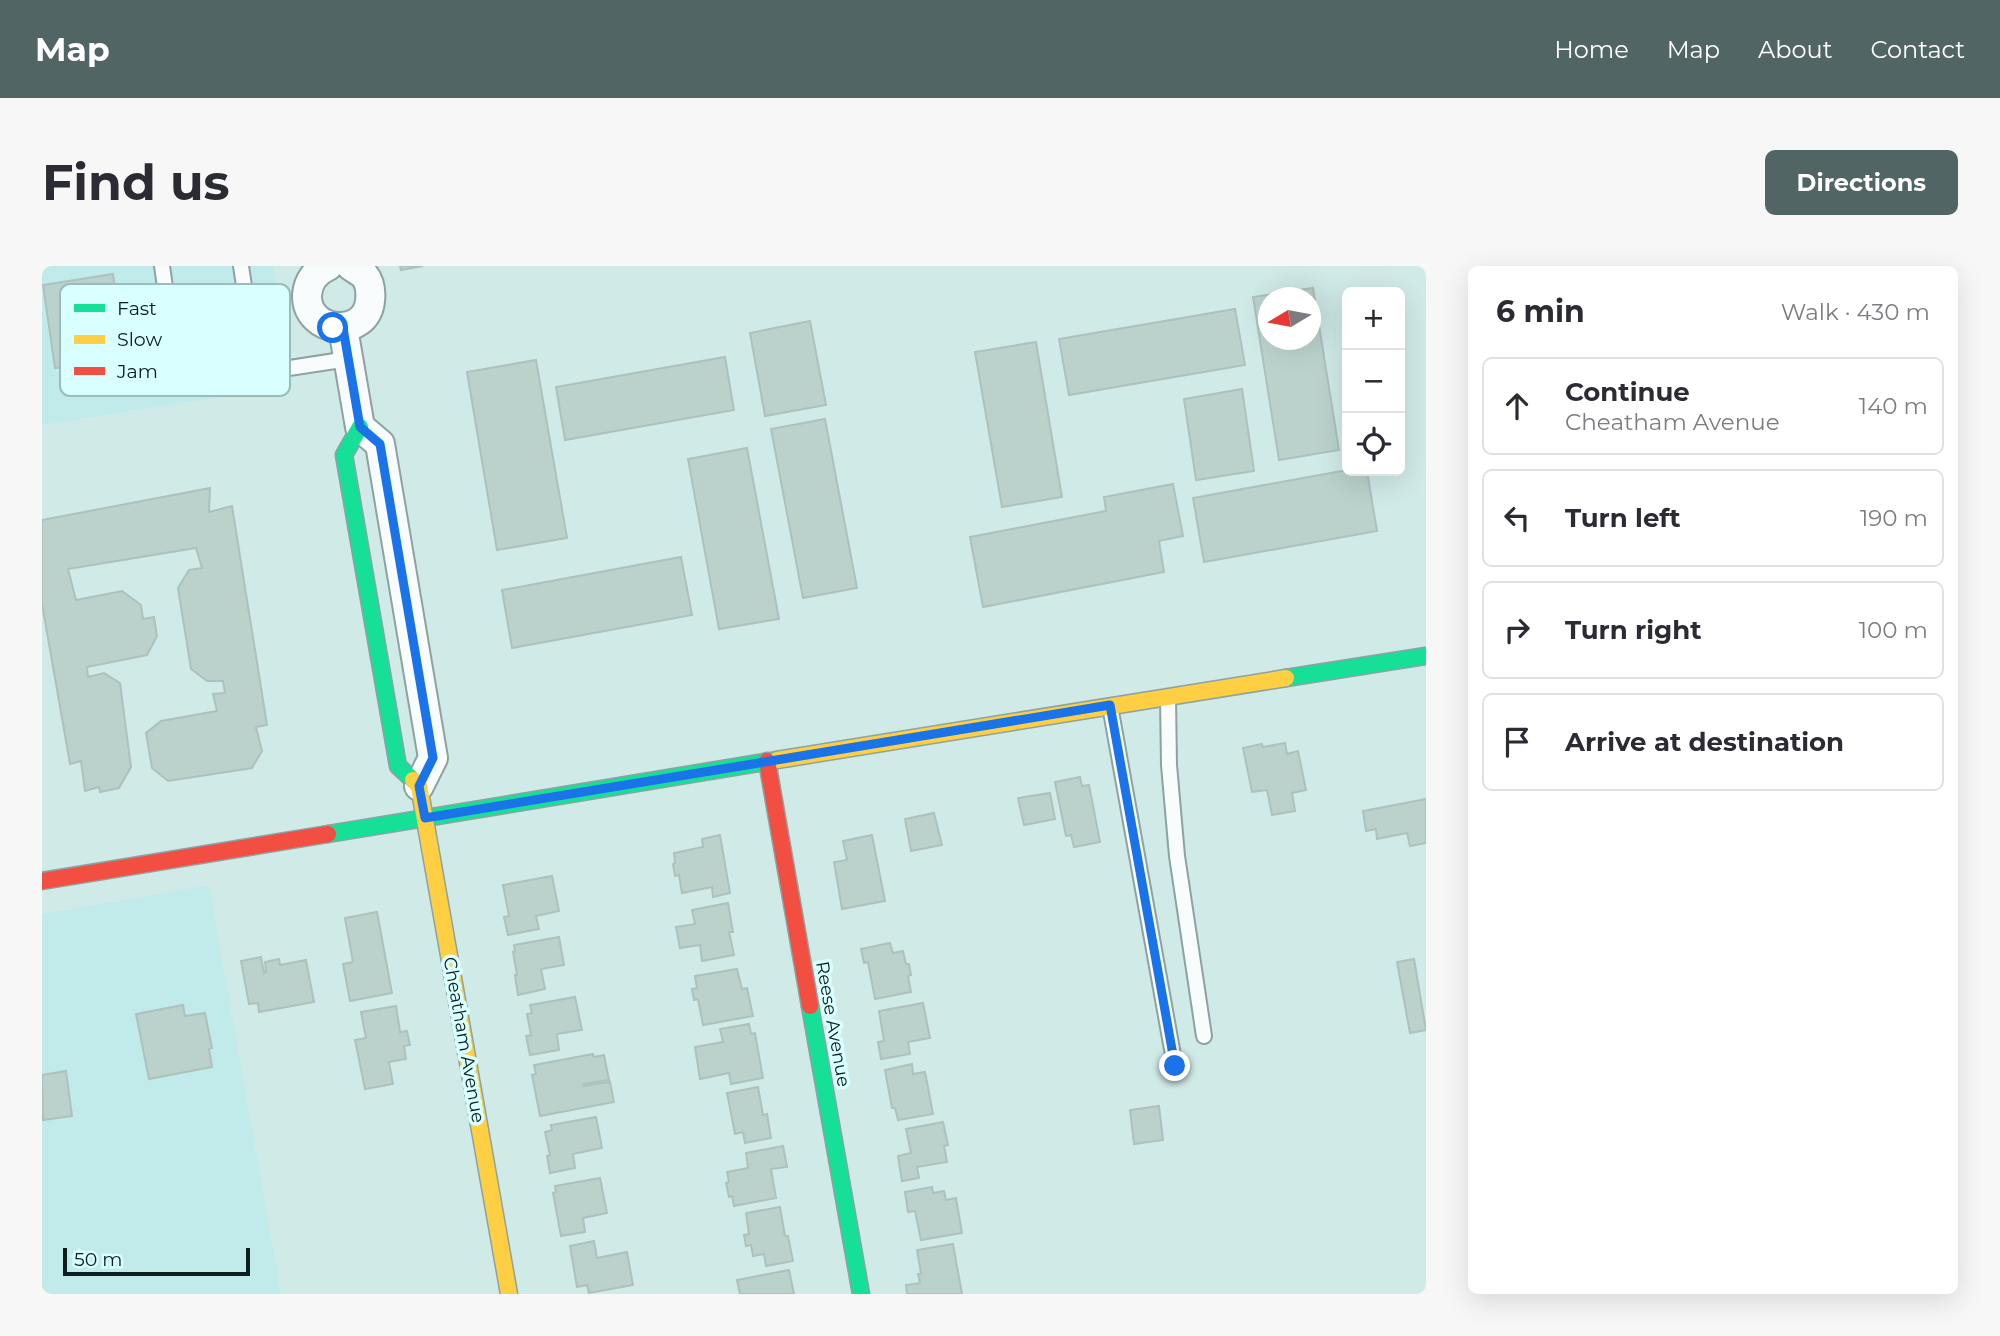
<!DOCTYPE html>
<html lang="en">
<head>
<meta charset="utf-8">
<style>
  body { margin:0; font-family:Montserrat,sans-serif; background:#f7f7f7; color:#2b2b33 }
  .controls { position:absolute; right:21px; top:21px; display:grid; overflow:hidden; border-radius:10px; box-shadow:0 7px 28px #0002 }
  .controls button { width:63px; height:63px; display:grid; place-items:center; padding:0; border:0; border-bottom:2px solid #e1e1e2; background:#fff; color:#2b2b33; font:35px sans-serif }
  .compass { position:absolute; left:1216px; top:21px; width:63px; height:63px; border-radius:50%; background:#fff; box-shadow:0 7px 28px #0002; rotate:260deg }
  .scale { position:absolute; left:21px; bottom:18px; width:187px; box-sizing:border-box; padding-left:7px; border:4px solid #0c1e1e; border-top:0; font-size:19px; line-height:24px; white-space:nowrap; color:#0c1e1e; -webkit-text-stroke:5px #d9ffff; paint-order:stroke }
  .stop { position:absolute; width:21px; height:21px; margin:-16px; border:5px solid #1a73e8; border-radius:50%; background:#fff }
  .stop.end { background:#1a73e8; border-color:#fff; box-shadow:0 2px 7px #0008 }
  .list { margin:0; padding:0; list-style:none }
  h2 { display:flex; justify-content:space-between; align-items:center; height:91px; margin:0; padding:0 28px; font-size:30px }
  h2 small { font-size:23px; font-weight:400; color:#7c7c81 }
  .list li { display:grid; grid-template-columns:46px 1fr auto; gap:21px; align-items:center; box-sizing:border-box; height:98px; margin:0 14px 14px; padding:0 14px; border:2px solid #e1e1e2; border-radius:10px }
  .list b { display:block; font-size:26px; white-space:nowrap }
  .list p { margin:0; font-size:23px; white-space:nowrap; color:#7c7c81 }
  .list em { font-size:23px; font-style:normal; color:#7c7c81 }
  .icon { flex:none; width:38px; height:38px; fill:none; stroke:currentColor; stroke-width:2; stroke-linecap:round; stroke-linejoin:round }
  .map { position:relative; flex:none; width:1384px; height:1028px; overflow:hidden; border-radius:10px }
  header { display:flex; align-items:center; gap:42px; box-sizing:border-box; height:98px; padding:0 35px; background:#516565; color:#fff }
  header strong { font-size:33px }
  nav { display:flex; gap:38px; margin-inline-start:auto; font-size:24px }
  .intro { display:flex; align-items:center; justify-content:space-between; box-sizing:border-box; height:168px; padding:0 42px }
  h1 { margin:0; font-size:49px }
  .button { padding:18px 32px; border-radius:10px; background:#516565; color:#fff; font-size:24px; font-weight:700 }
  main { display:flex; gap:42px; padding:0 42px }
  aside { flex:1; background:#fff; border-radius:10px; box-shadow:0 7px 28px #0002 }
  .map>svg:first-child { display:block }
  .built { fill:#c0ebea }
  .building { fill:#bad1cc; stroke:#adc1bd; stroke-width:2; fill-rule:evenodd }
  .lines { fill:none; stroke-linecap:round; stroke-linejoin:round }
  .lane-casing { stroke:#8da2a1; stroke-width:18 }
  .street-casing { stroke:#8da2a1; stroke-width:32 }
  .fast-casing { stroke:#8da2a1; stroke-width:19 }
  .slow-casing { stroke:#8da2a1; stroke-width:19 }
  .jam-casing { stroke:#8da2a1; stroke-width:19 }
  .lane { stroke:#f8fcfc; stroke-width:14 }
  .street { stroke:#f8fcfc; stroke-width:28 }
  .fast { stroke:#16e098; stroke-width:16 }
  .slow { stroke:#ffcf43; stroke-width:16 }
  .jam { stroke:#f24e42; stroke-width:16 }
  .route { stroke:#1a73e8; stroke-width:9 }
  .labels { text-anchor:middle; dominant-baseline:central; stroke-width:7; stroke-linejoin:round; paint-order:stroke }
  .street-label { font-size:18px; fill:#0c1e1e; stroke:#d9ffff }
  .key { fill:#d9ffff; stroke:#9cbcbc; stroke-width:2 }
  .key-label { font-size:19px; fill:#0c1e1e }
</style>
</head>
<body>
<header>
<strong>Map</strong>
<nav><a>Home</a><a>Map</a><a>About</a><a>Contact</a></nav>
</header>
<div class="intro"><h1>Find us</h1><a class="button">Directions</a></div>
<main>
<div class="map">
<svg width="1384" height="1028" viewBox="0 0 1384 1028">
  <rect width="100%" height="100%" fill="#d0eae8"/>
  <!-- built -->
  <g class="built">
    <path d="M0,0h232v6l18,114 -250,39z"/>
    <path d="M167,619l72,409h-239v-380z"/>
  </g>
  <!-- building -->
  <g class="building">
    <path d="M358,0h23l-22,4z"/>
    <path d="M71,8l11,84 -69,10 -12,-83z"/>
    <path d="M1271,22l26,162 -60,10 -26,-163zM1226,32h42v42h-42z"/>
    <path d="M1193,43l10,56 -176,30 -10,-56z"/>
    <path d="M768,55l16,84 -61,11 -15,-83z"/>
    <path d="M994,76l26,155 -60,10 -27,-155z"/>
    <path d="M683,91l9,53 -169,30 -9,-53z"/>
    <path d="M494,94l31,178 -70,12 -30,-178z"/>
    <path d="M1200,123l12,82 -58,9 -12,-81z"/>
    <path d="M783,153l32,169 -54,10 -32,-169z"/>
    <path d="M705,182l32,171 -60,10 -31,-170z"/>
    <path d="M1305,204l20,1 10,60 -173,31 -11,-64z"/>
    <path d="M1131,218l10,52 -24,5 5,31 -181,35 -13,-70 136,-26 -2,-14z"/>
    <path d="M168,222l-1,24 23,-6 35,219 -11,2 6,24 -10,17 -84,13 -16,-13 -6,-35 15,-12 56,-10 -4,-17 12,-1 -2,-12h-16l-16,-12 -13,-81 11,-18 13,-2 -6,-20 -128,21 8,31 46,-9 19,14 2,14 11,-2 3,19 -10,19 -60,12 1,10 16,-4 16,10 11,84 -12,21 -19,4 -1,-5 -14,4 -4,-30 -11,3 -28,-160v-84z"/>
    <path d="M639,291l11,58 -180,33 -10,-58z"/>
    <path d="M1243,477l2,11 11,-3 8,39 -14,3 3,18 -23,4 -5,-25 -15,2 -9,-44 19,-4 1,3z"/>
    <path d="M1038,511l2,9 7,-1 11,57 -26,5 -3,-12 -5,1 -11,-54z"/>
    <path d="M1008,527l5,26 -31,6 -6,-27z"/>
    <path d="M1384,533v44l-16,3 -3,-13 -30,6 -1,-10 -10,2 -3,-20z"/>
    <path d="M892,547l8,32 -31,6 -6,-32z"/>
    <path d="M678,569l10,58 -17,4 -1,-10 -30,6 -3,-18 -4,1 -2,-12 2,-1 -1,-10 29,-6 -1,-8z"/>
    <path d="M830,569l13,66 -43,8 -8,-47 13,-2 -4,-19z"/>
    <path d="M510,610l7,35 -23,5 3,13 -31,6 -4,-18 5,-1 -6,-31z"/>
    <path d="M686,637l5,29h-4l5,23 -32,6 -2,-16 -20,3 -4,-21 19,-3 -3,-14z"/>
    <path d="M335,646l15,81 -42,8 -7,-37 10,-2 -8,-44z"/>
    <path d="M517,671l5,28 -23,4 4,20 -27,6 -3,-20h2l-4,-23h2l-1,-7z"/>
    <path d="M848,677l3,10 10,-2 3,13h3l2,11 -3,1 3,16 -36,7 -7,-37 -4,1 -3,-14z"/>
    <path d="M219,691l3,16 2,-1 -1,-10 14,-3 1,6 26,-5 8,42 -55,10 -1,-9 -9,1 -8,-43z"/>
    <path d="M1372,693l12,71 -16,3 -13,-71z"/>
    <path d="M695,703l5,20 5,-1 6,28 -50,9 -5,-26 -4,1 -2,-11 5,-1 -2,-12z"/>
    <path d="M533,731l7,33 -25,4 2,16 -29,5 -4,-19 5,-1 -4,-21 5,-1 -2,-8z"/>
    <path d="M881,737l7,35 -22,4 2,12 -29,5 -3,-17 6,-1 -5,-30z"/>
    <path d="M141,739l2,11 20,-3 7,35 -3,1 3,18 -63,12 -13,-65z"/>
    <path d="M354,740l4,26 7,-1 3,14 -6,1 2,13 -17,3 4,22 -28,5 -10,-49 11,-2 -5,-26z"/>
    <path d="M707,758l2,10 4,-1 8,45 -32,6 -2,-11 -29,6 -5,-32 28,-5 -3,-13z"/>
    <path d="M551,788l1,3 10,-2 5,25 -26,4 1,2 26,-4 4,20 -74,14 -8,-41 4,-1 -2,-9z"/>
    <path d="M870,798l1,10 12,-2 8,42 -35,6 -3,-12h-3l-7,-38z"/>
    <path d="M24,805l6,45 -29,4 -1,-45z"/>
    <path d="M716,821l5,28 4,-1 4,24 -26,5 -2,-11 -8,2 -8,-41z"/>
    <path d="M1117,840l4,34 -29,4 -4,-34z"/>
    <path d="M554,851l6,31 -29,6 2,14 -25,5 -3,-17 3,-1 -5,-23 7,-2 -1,-5z"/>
    <path d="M901,856l5,23 -4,1 3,16 -30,5 2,11 -17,3 -4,-25 13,-3 -5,-24z"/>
    <path d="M741,880l4,21 -16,2 5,29 -42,8 -2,-10 -3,1 -3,-14 3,-1 -2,-10 21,-4 -2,-15z"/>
    <path d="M558,912l7,35 -24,5 2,14 -24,4 -8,-43 3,-1 -1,-6z"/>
    <path d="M890,921l1,6 11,-2 2,9 10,-2 6,35 -41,7 -6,-29 -7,1 -3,-20z"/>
    <path d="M738,941l5,29h3l5,25 -27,5 -2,-12 -11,2 -2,-11 -5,1 -2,-11 5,-1 -3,-21z"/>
    <path d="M552,975l3,17 30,-6 6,33 -44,8 -2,-8 -10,2 -7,-41z"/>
    <path d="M911,978l9,50h-55l-1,-9 14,-2 -2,-9h3l-4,-24z"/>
    <path d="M747,1004l5,24h-54l-3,-14z"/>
  </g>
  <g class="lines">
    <!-- lane casing -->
    <g class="lane-casing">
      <g id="lane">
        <path d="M120,0l17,119 169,-26"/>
        <path d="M199,0l16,107"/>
        <path d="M1126,431l1,68 8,91 27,180"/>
        <path d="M1068,440l65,360"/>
      </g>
    </g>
    <!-- street casing -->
    <g class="street-casing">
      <g id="street">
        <path d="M286,0c-12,5 -20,15 -21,29 -1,39 59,44 63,6 1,-9 0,-19 -6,-26 -3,-3 -9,-6 -13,-9"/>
        <path d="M301,62l17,99 20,17 53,314 -14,28"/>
      </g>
    </g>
    <!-- fast casing -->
    <g class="fast-casing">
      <g id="fast">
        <path d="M318,161l-16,28 54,311 15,14"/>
        <path d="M1244,412l140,-22"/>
        <path d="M286,568l449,-74"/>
        <path d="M768,740l51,288"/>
      </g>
    </g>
    <!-- slow casing -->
    <g class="slow-casing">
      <g id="slow">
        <path d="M735,494l509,-82"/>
        <path d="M371,514l6,6 90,508"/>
      </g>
    </g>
    <!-- jam casing -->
    <g class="jam-casing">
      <g id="jam">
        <path d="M725,495l43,245"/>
        <path d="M0,615l286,-47"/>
      </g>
    </g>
    <!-- lane -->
    <use href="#lane" class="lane"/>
    <!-- street -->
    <use href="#street" class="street"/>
    <!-- fast -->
    <use href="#fast" class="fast"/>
    <!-- slow -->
    <use href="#slow" class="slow"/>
    <!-- jam -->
    <use href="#jam" class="jam"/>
  </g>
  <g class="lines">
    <!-- route -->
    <path class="route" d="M291,62h10l17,99 20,17 53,314 -14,28 6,32 685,-113 65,361"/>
  </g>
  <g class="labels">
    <!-- street labels -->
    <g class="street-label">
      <text transform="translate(791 758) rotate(80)">Reese Avenue</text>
      <text transform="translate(422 774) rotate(80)">Cheatham Avenue</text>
    </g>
  </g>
  <!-- legend -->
  <rect x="18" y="18" width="230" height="112" rx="10" class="key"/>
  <rect x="32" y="38" width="31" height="8" fill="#16e098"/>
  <rect x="32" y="69" width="31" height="9" fill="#ffcf43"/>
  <rect x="32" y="101" width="31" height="8" fill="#f24e42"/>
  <g class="key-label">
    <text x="75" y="49">Fast</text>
    <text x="75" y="80">Slow</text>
    <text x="75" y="112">Jam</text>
  </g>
</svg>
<div class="controls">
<button>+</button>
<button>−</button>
<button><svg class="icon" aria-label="locate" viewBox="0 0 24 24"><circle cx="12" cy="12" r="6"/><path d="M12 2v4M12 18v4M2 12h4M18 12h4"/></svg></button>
</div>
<svg class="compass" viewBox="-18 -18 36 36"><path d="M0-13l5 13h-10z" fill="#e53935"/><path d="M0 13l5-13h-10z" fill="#7c7c81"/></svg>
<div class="scale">50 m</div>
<div class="stop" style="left:291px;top:62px"></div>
<div class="stop end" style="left:1133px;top:800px"></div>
</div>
<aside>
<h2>6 min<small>Walk · 430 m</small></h2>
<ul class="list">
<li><svg class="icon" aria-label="ahead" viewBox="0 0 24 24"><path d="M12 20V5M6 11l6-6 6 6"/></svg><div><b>Continue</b><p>Cheatham Avenue</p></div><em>140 m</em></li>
<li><svg class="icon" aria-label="left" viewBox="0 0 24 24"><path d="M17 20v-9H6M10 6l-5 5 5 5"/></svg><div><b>Turn left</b></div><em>190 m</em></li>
<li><svg class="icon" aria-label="right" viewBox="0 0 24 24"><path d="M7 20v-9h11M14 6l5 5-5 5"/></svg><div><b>Turn right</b></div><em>100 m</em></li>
<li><svg class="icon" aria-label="arrive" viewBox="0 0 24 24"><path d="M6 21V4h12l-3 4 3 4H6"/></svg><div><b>Arrive at destination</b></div></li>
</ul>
</aside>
</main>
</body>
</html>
